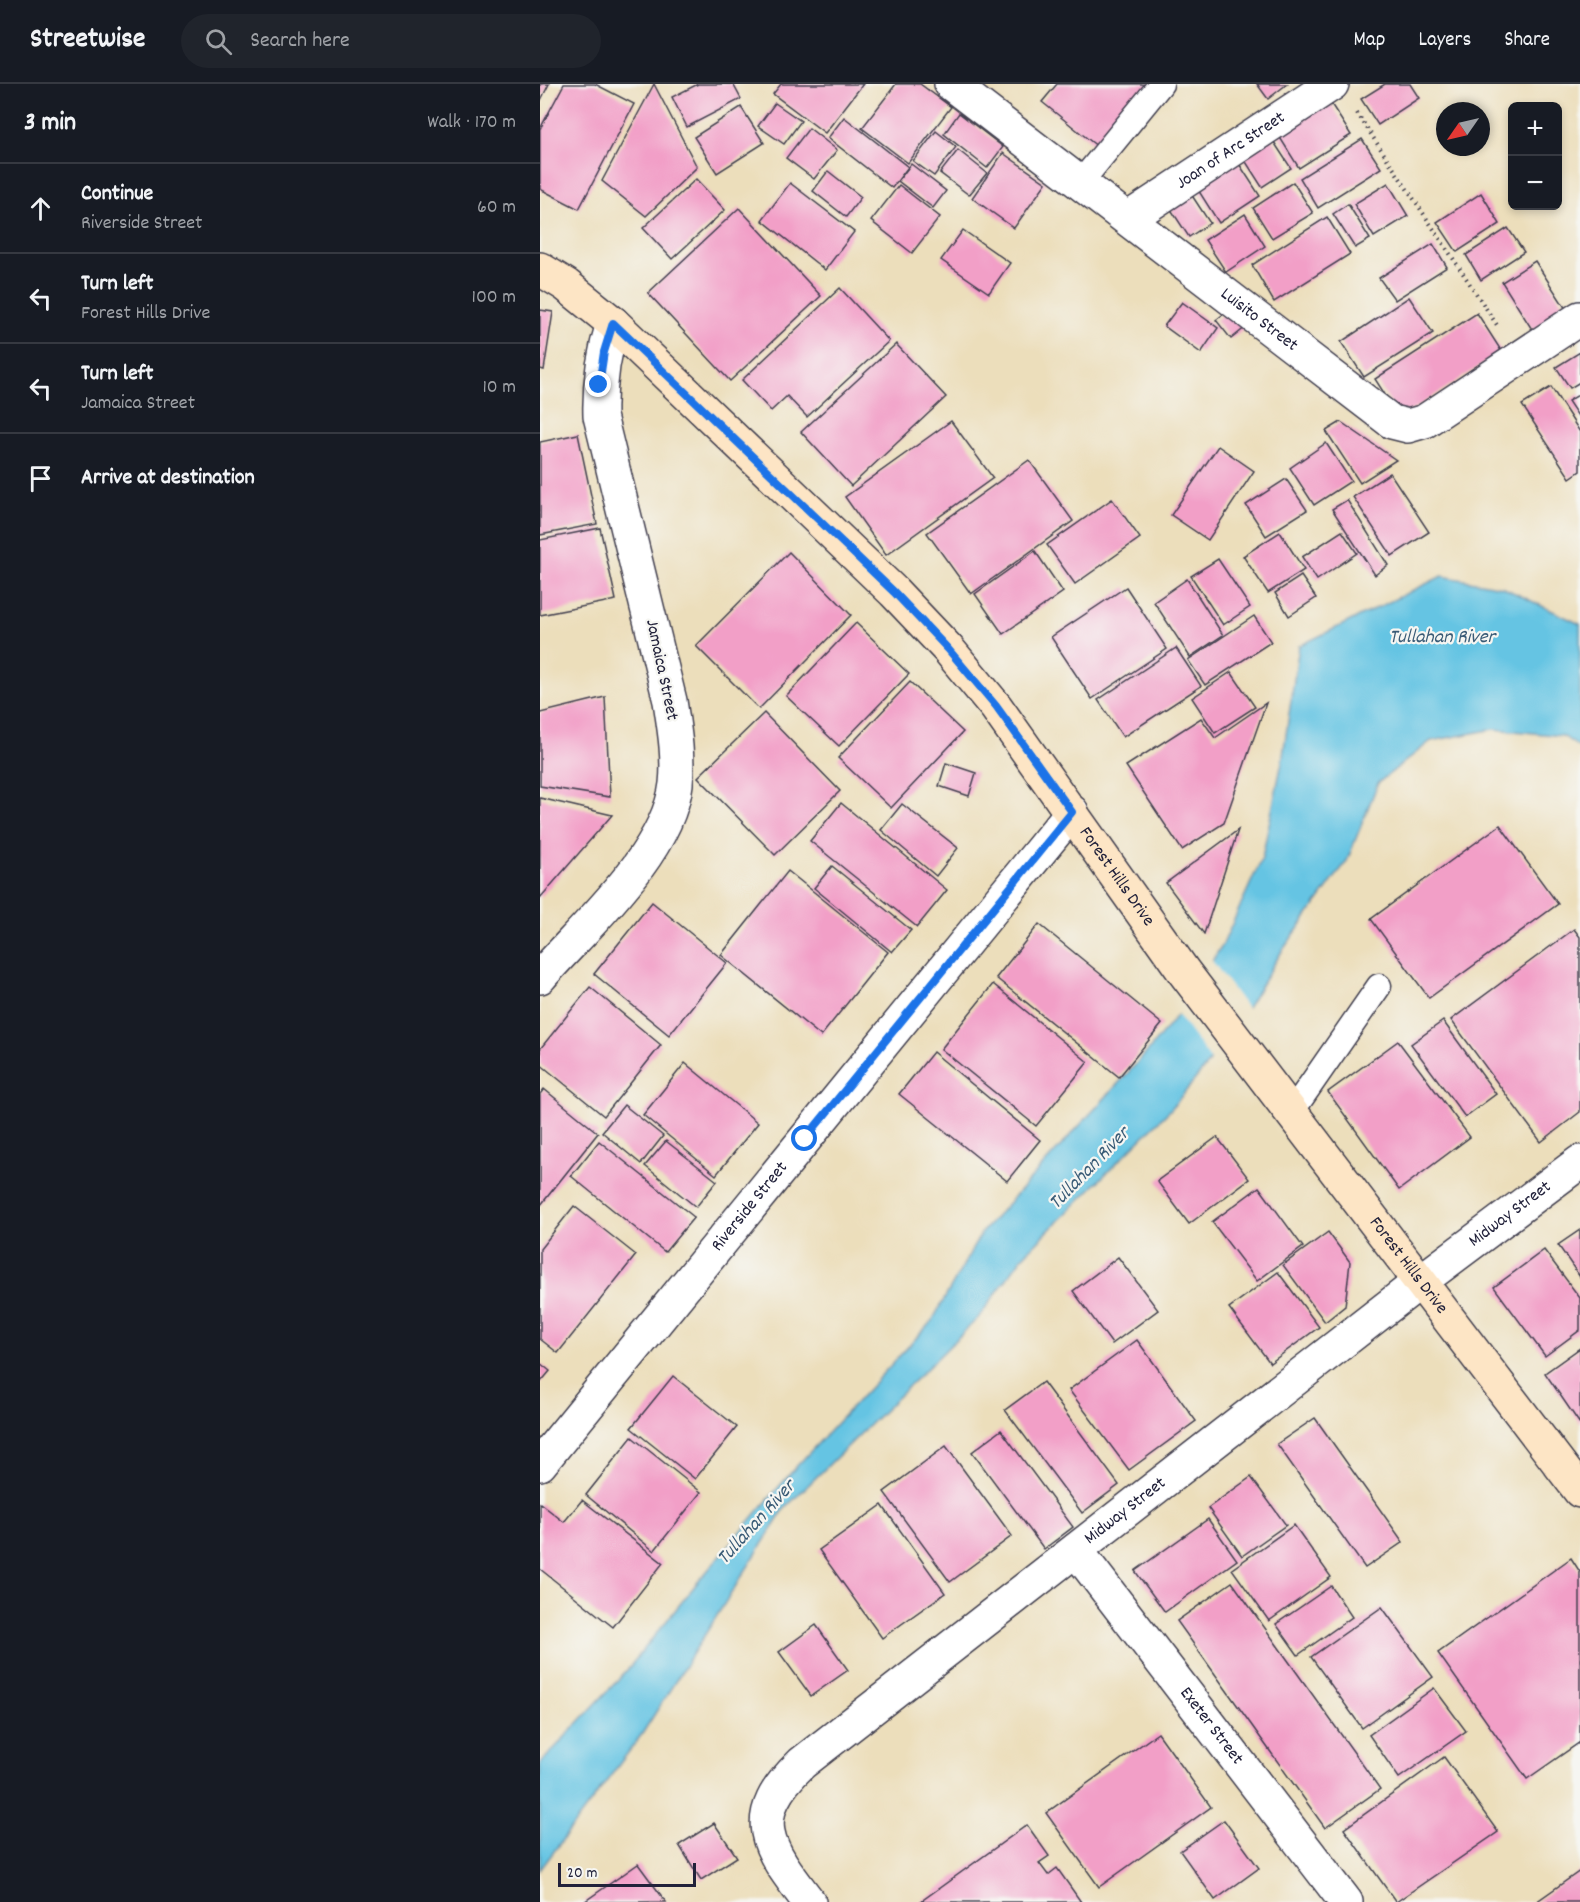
<!DOCTYPE html>
<html lang="en">
<head>
<meta charset="utf-8">
<style>
  body { margin:0; font-family:Dekko,sans-serif; background:#20242c; color:#f1f3f6 }
  .controls { position:absolute; right:18px; top:18px; display:grid; overflow:hidden; border-radius:9px; box-shadow:0 3px 9px #0003 }
  .controls button { width:54px; height:54px; display:grid; place-items:center; padding:0; border:0; border-bottom:2px solid #363941; background:#171b24; color:#f1f3f6; font:30px sans-serif }
  .compass { position:absolute; left:896px; top:18px; width:54px; height:54px; border-radius:50%; background:#171b24; box-shadow:0 3px 9px #0003; rotate:236deg }
  .scale { position:absolute; left:18px; bottom:15px; width:138px; box-sizing:border-box; padding-left:6px; border:3px solid #22223b; border-top:0; font-size:16px; line-height:21px; white-space:nowrap; color:#22223b; -webkit-text-stroke:4px #f6f6f2; paint-order:stroke }
  .stop { position:absolute; width:18px; height:18px; margin:-14px; border:4px solid #1a73e8; border-radius:50%; background:#fff }
  .stop.end { background:#1a73e8; border-color:#fff; box-shadow:0 2px 6px #0008 }
  .list { margin:0; padding:0; list-style:none }
  h2 { display:flex; justify-content:space-between; align-items:center; height:78px; margin:0; padding:0 24px; font-size:26px }
  h2 small { font-size:20px; font-weight:400; color:#9ea1a6 }
  .list li { display:grid; grid-template-columns:39px 1fr auto; gap:18px; align-items:center; box-sizing:border-box; height:90px; padding:0 24px; border-top:2px solid #363941 }
  .list b { display:block; font-size:22px; white-space:nowrap }
  .list p { margin:0; font-size:20px; white-space:nowrap; color:#9ea1a6 }
  .list em { font-size:20px; font-style:normal; color:#9ea1a6 }
  .icon { flex:none; width:33px; height:33px; fill:none; stroke:currentColor; stroke-width:2; stroke-linecap:round; stroke-linejoin:round }
  .map { position:relative; flex:none; width:1040px; height:1818px; overflow:hidden }
  header { display:flex; align-items:center; gap:36px; box-sizing:border-box; height:84px; padding:0 30px; background:#171b24; border-bottom:2px solid #363941 }
  header strong { font-size:28px }
  nav { display:flex; gap:33px; margin-inline-start:auto; font-size:21px }
  .search { width:420px; height:54px; background:#20242c; display:flex; align-items:center; gap:15px; box-sizing:border-box; padding:0 21px; border-radius:33px; color:#9ea1a6; font-size:22px }
  main { display:flex }
  aside { flex:1; background:#171b24 }
  .map>svg:first-child { display:block }
  .water { fill:#65c4e3; stroke:#44738f; stroke-width:1.5 }
  .pier { fill:#ecdebb }
  .building { fill:#f29fc7 }
  .lines { fill:none; stroke-linecap:round; stroke-linejoin:round }
  .lane-casing { stroke:#403e4e; stroke-width:27 }
  .street-casing { stroke:#403e4e; stroke-width:36 }
  .secondary-casing { stroke:#403e4e; stroke-width:36 }
  .path { stroke:#403e4e; stroke-width:4; stroke-dasharray:1.5 4.5; stroke-linecap:butt }
  .lane { stroke:#fff; stroke-width:24 }
  .street { stroke:#fff; stroke-width:33 }
  .secondary { stroke:#fde5c5; stroke-width:33 }
  .route { stroke:#1a73e8; stroke-width:8 }
  .labels { text-anchor:middle; dominant-baseline:central; stroke-width:4.5; stroke-linejoin:round; paint-order:stroke }
  .street-label { font-size:18px; fill:#22223b; stroke:#f6f6f2 }
  .water-label { font-size:20px; font-style:italic; fill:#395b76; stroke:#f6f6f2 }
</style>
</head>
<body>
<header>
<strong>Streetwise</strong>
<div class="search"><svg class="icon" aria-label="search" viewBox="0 0 24 24"><circle cx="10" cy="10" r="6"/><path d="M15 15l6 6"/></svg>Search here</div>
<nav><a>Map</a><a>Layers</a><a>Share</a></nav>
</header>
<main>
<aside>
<h2>3 min<small>Walk · 170 m</small></h2>
<ul class="list">
<li><svg class="icon" aria-label="ahead" viewBox="0 0 24 24"><path d="M12 20V5M6 11l6-6 6 6"/></svg><div><b>Continue</b><p>Riverside Street</p></div><em>60 m</em></li>
<li><svg class="icon" aria-label="left" viewBox="0 0 24 24"><path d="M17 20v-9H6M10 6l-5 5 5 5"/></svg><div><b>Turn left</b><p>Forest Hills Drive</p></div><em>100 m</em></li>
<li><svg class="icon" aria-label="left" viewBox="0 0 24 24"><path d="M17 20v-9H6M10 6l-5 5 5 5"/></svg><div><b>Turn left</b><p>Jamaica Street</p></div><em>10 m</em></li>
<li><svg class="icon" aria-label="arrive" viewBox="0 0 24 24"><path d="M6 21V4h12l-3 4 3 4H6"/></svg><div><b>Arrive at destination</b></div></li>
</ul>
</aside>
<div class="map">
<svg width="1040" height="1818" viewBox="0 0 1040 1818">
  <rect width="100%" height="100%" fill="#f6f6f2"/>
  <filter id="ink" filterUnits="userSpaceOnUse"><feTurbulence type="fractalNoise" baseFrequency=".0167" numOctaves="2"/><feDisplacementMap in="SourceGraphic" scale="12" xChannelSelector="R" yChannelSelector="G"/><feConvolveMatrix kernelMatrix="1 2 1 2 8 2 1 2 1" color-interpolation-filters="sRGB"/></filter>
  <filter id="wash" filterUnits="userSpaceOnUse"><feTurbulence type="fractalNoise" baseFrequency=".008" numOctaves="4" result="noise"/><feDisplacementMap in="SourceGraphic" scale="24" xChannelSelector="R" yChannelSelector="G"/><feGaussianBlur stdDeviation="1.35" result="paint"/><feColorMatrix in="noise" values="0 0 0 0 0 0 0 0 0 0 0 0 0 0 0 0 0 1.4 0 .05"/><feComposite in="paint" operator="in"/></filter>
  <g filter="url(#wash)">
    <rect width="100%" height="100%" fill="#ecdebb"/>
    <!-- water -->
    <path class="water" d="M902,492l60,11 78,37v124l-17,-12 -69,-7 -63,12 -53,42 -31,78 -65,90 -54,88 -57,70 -147,146 -45,62 -194,191 -143,226 -102,136v-106l88,-95 69,-86 98,-115 137,-147 50,-89 166,-181 35,-43 41,-66 38,-84 20,-96 17,-116z"/>
    <!-- pier -->
    <path class="pier" d="M670,874l39,53 -18,29 -18,23 -37,-51z"/>
    <g id="blocks">
      <!-- building -->
      <g class="building">
        <path d="M0,0h9l-9,18z"/>
        <path d="M24,0h31l39,20 -55,105 -39,-20v-60z"/>
        <path d="M114,0l43,83 -51,49 -44,-35z"/>
        <path d="M158,0h35l8,15 -54,28 -15,-30z"/>
        <path d="M241,0h82l-38,49 -52,-39z"/>
        <path d="M356,0h24l31,23 -43,56 -46,-35z"/>
        <path d="M517,0h100l-54,67 -61,-49z"/>
        <path d="M717,0h30l-19,15z"/>
        <path d="M845,0h25l9,14 -41,27 -17,-26z"/>
        <path d="M786,12l25,39 -52,33 -25,-40z"/>
        <path d="M235,19l26,18 -17,23 -26,-18z"/>
        <path d="M201,23l23,36 -47,30 -23,-36z"/>
        <path d="M419,29l44,34 -16,21 -43,-34z"/>
        <path d="M304,33l64,50 -16,21 -64,-50z"/>
        <path d="M269,44l28,22 -23,29 -28,-21z"/>
        <path d="M396,47l20,16 -22,29 -21,-15z"/>
        <path d="M730,52l21,32 -29,19 -21,-33z"/>
        <path d="M822,55l19,29 -63,40 -18,-30z"/>
        <path d="M418,66l29,23 -18,22 -29,-22z"/>
        <path d="M463,69l43,30 -32,45 -42,-30z"/>
        <path d="M696,75l24,37 -41,27 -24,-38z"/>
        <path d="M371,80l35,27 -13,17 -35,-27z"/>
        <path d="M288,87l33,26 -15,20 -33,-26z"/>
        <path d="M156,95l29,31 -53,49 -29,-31z"/>
        <path d="M753,98l20,31 -41,25 -19,-30z"/>
        <path d="M250,99l64,49 -29,38 -63,-50z"/>
        <path d="M848,99l20,33 -34,21 -20,-33z"/>
        <path d="M359,101l41,32 -28,36 -41,-32z"/>
        <path d="M941,109l19,31 -43,28 -20,-30z"/>
        <path d="M651,110l19,29 -21,14 -19,-29z"/>
        <path d="M808,120l22,35 -15,9 -22,-34z"/>
        <path d="M199,124l82,88 -91,85 -82,-88z"/>
        <path d="M705,130l20,32 -39,26 -21,-32z"/>
        <path d="M787,133l23,37 -76,48 -22,-37z"/>
        <path d="M968,144l16,24 -43,28 -15,-25z"/>
        <path d="M423,146l47,33 -21,30 -48,-33z"/>
        <path d="M893,160l14,23 -52,33 -16,-22z"/>
        <path d="M995,177l31,48 -33,22 -31,-49z"/>
        <path d="M300,204l49,53 -82,76 -20,-21 -16,15 -29,-31z"/>
        <path d="M869,213l24,36 -69,44 -23,-35z"/>
        <path d="M642,218l36,26 -17,25 -37,-27z"/>
        <path d="M698,219l14,19 -21,17 -15,-19z"/>
        <path d="M0,226l13,2 -9,58 -4,-1z"/>
        <path d="M937,229l25,39 -102,66 -25,-39z"/>
        <path d="M356,260l50,53 -95,89 -50,-54z"/>
        <path d="M1040,268v30l-10,6 -14,-21z"/>
        <path d="M1011,303l29,45v39l-10,7 -48,-73z"/>
        <path d="M1040,310v25l-12,-18z"/>
        <path d="M411,337l42,57 -107,77 -41,-58z"/>
        <path d="M801,338l55,38 -36,23 -34,-52z"/>
        <path d="M38,350l19,90 -57,11v-93z"/>
        <path d="M786,359l25,38 -37,24 -24,-37z"/>
        <path d="M678,362l36,25 -46,69 -37,-25z"/>
        <path d="M489,376l44,61 -102,73 -44,-61z"/>
        <path d="M850,389l39,59 -37,24 -39,-59z"/>
        <path d="M746,395l21,31 -41,26 -20,-31z"/>
        <path d="M572,415l28,39 -65,46 -28,-39z"/>
        <path d="M807,416l41,65 -13,10 -43,-66z"/>
        <path d="M60,444l16,72 -76,15v-75z"/>
        <path d="M802,447l15,22 -40,27 -15,-23z"/>
        <path d="M740,448l24,38 -36,23 -25,-37z"/>
        <path d="M495,467l28,41 -60,42 -28,-40z"/>
        <path d="M249,468l62,63 -92,94 -63,-63z"/>
        <path d="M678,475l32,48 -27,18 -32,-49z"/>
        <path d="M761,492l15,22 -27,18 -14,-23z"/>
        <path d="M647,495l36,56 -33,22 -36,-55z"/>
        <path d="M586,503l41,62 -75,50 -41,-62z"/>
        <path d="M714,532l17,26 -66,43 -17,-25z"/>
        <path d="M316,539l53,51 -70,72 -53,-50z"/>
        <path d="M636,564l25,38 -78,51 -25,-37z"/>
        <path d="M691,588l24,35 -40,26 -23,-35z"/>
        <path d="M370,598l53,50 -72,76 -53,-50z"/>
        <path d="M65,613l5,100 -70,-11v-73z"/>
        <path d="M726,619l-42,120 -42,27 -56,-84 75,-48 14,20z"/>
        <path d="M224,629l76,78 -65,64 -77,-78z"/>
        <path d="M406,679l30,10 -7,23 -30,-10z"/>
        <path d="M0,714l72,17 -72,83z"/>
        <path d="M301,719l106,87 -30,37 -107,-86z"/>
        <path d="M362,720l56,44 -22,28 -55,-46z"/>
        <path d="M960,741l58,79 -129,94 -58,-79z"/>
        <path d="M698,746l-34,104 -38,-51z"/>
        <path d="M292,782l79,64 -19,22 -78,-64z"/>
        <path d="M248,787l100,81 -67,84 -100,-81z"/>
        <path d="M112,818l75,61 -58,72 -75,-61z"/>
        <path d="M499,840l123,100 -43,53 -123,-99z"/>
        <path d="M1034,845l6,8v175l-39,30 -90,-122z"/>
        <path d="M453,900l95,78 -52,64 -95,-77z"/>
        <path d="M50,903l71,58 -57,71 -64,-52v-15z"/>
        <path d="M903,937l53,73 -31,23 -54,-73z"/>
        <path d="M858,957l72,96 -71,53 -71,-98z"/>
        <path d="M393,968l107,88 -33,41 -108,-87z"/>
        <path d="M145,979l73,60 -42,52 -73,-60z"/>
        <path d="M4,1005l54,44 -58,73v-112z"/>
        <path d="M84,1021l39,31 -22,28 -39,-32z"/>
        <path d="M677,1053l32,42 -60,45 -32,-43z"/>
        <path d="M59,1057l95,76 -29,35 -94,-76z"/>
        <path d="M126,1057l51,40 -21,26 -51,-41z"/>
        <path d="M719,1103l44,60 -46,34 -45,-59z"/>
        <path d="M34,1122l62,49 -78,98 -18,-14v-90z"/>
        <path d="M1040,1146v47l-22,-32z"/>
        <path d="M788,1148l22,30 -5,44 -20,16 -42,-57z"/>
        <path d="M1004,1166l36,48v32l-35,26 -51,-69z"/>
        <path d="M578,1173l40,53 -46,34 -39,-53z"/>
        <path d="M738,1188l41,55 -49,36 -41,-55z"/>
        <path d="M597,1256l59,81 -67,49 -60,-80z"/>
        <path d="M1040,1264v76l-35,-51z"/>
        <path d="M0,1279l10,8 -10,12z"/>
        <path d="M133,1292l64,51 -42,52 -64,-51z"/>
        <path d="M503,1298l76,103 -37,28 -77,-103z"/>
        <path d="M775,1334l88,124 -38,26 -88,-124z"/>
        <path d="M461,1346l72,97 -29,22 -72,-97z"/>
        <path d="M92,1353l69,55 -47,59 -68,-56z"/>
        <path d="M406,1362l66,90 -62,46 -66,-90z"/>
        <path d="M711,1393l35,48 -44,31 -34,-48z"/>
        <path d="M42,1416l81,63 -50,64 -73,-58v-66l24,19z"/>
        <path d="M342,1421l63,88 -63,45 -63,-88z"/>
        <path d="M668,1435l29,41 -72,52 -30,-41z"/>
        <path d="M754,1441l37,52 -62,44 -37,-52z"/>
        <path d="M1031,1474l9,14v170l-53,37 -89,-126z"/>
        <path d="M692,1498l148,207 -55,39 -148,-207z"/>
        <path d="M791,1502l21,31 -54,38 -22,-31z"/>
        <path d="M842,1523l51,70 -71,51 -51,-71z"/>
        <path d="M276,1541l32,45 -37,26 -32,-44z"/>
        <path d="M894,1604l32,43 -67,47 -30,-43z"/>
        <path d="M618,1649l53,74 -112,80 -53,-74z"/>
        <path d="M904,1673l54,75 -102,70 -52,-73z"/>
        <path d="M684,1736l35,48 -44,32 -35,-49z"/>
        <path d="M174,1739l23,34 -36,23 -22,-35z"/>
        <path d="M487,1741l22,31 -10,7 9,12 9,-7 24,34h-161z"/>
        <path d="M98,1780l28,38h-82z"/>
        <path d="M1040,1787v31h-44z"/>
      </g>
    </g>
  </g>
  <g filter="url(#ink)">
    <use href="#blocks" fill-opacity="0" stroke="#403e4e" stroke-width="1.5"/>
    <g class="lines">
      <!-- lane casing -->
      <g class="lane-casing">
        <g id="lane">
          <path d="M541,98l80,-98"/>
          <path d="M751,1029l88,-127"/>
        </g>
      </g>
      <!-- street casing -->
      <g class="street-casing">
        <g id="street">
          <path id="s1" d="M411,0l441,338 16,4 17,-5 155,-103"/>
          <path id="s2" d="M589,134l203,-134"/>
          <path d="M0,893c45,-51 128,-124 136,-193 3,-28 -2,-56 -6,-83l-70,-285c-1,-33 3,-61 13,-93"/>
          <path id="s3" d="M0,1380l532,-652"/>
          <path id="s4" d="M536,1466l270,352"/>
          <path id="s5" d="M269,1818c-42,-55 -65,-84 -7,-139l619,-482 159,-119"/>
        </g>
      </g>
      <!-- secondary casing -->
      <g class="secondary-casing">
        <g id="secondary">
          <path id="s6" d="M0,185l26,16 47,38 281,269 54,57 48,58 188,265 396,519"/>
        </g>
      </g>
      <!-- path -->
      <path class="path" d="M817,29l140,212"/>
      <!-- lane -->
      <use href="#lane" class="lane"/>
      <!-- street -->
      <use href="#street" class="street"/>
      <!-- secondary -->
      <use href="#secondary" class="secondary"/>
    </g>
  </g>
  <g class="lines" filter="url(#ink)">
    <!-- route -->
    <path class="route" d="M59,301l5,-33 9,-29 281,269 54,57 48,57 76,106 -267,327"/>
  </g>
  <g class="labels">
    <!-- street labels -->
    <g class="street-label">
      <text stroke="none"><textPath href="#s2" startOffset="122">Joan of Arc Street</textPath></text>
      <text stroke="none"><textPath href="#s1" startOffset="388">Luisito Street</textPath></text>
      <text transform="translate(121 586) rotate(78)">Jamaica Street</text>
      <text stroke="none"><textPath href="#s6" startOffset="842">Forest Hills Drive</textPath></text>
      <text stroke="none"><textPath href="#s3" startOffset="332">Riverside Street</textPath></text>
      <text stroke="none"><textPath href="#s5" startOffset="1058">Midway Street</textPath></text>
      <text stroke="none"><textPath href="#s6" startOffset="1328">Forest Hills Drive</textPath></text>
      <text stroke="none"><textPath href="#s5" startOffset="572">Midway Street</textPath></text>
      <text stroke="none"><textPath href="#s4" startOffset="222">Exeter Street</textPath></text>
    </g>
    <!-- water labels -->
    <g class="water-label">
      <text x="902" y="554">Tullahan River</text>
      <text transform="translate(550 1085) rotate(-46)">Tullahan River</text>
      <text transform="translate(217 1439) rotate(-48)">Tullahan River</text>
    </g>
  </g>
</svg>
<div class="controls">
<button>+</button>
<button>−</button>
</div>
<svg class="compass" viewBox="-18 -18 36 36"><path d="M0-13l5 13h-10z" fill="#e53935"/><path d="M0 13l5-13h-10z" fill="#9ea1a6"/></svg>
<div class="scale">20 m</div>
<div class="stop" style="left:265px;top:1055px"></div>
<div class="stop end" style="left:59px;top:301px"></div>
</div>
</main>
</body>
</html>
